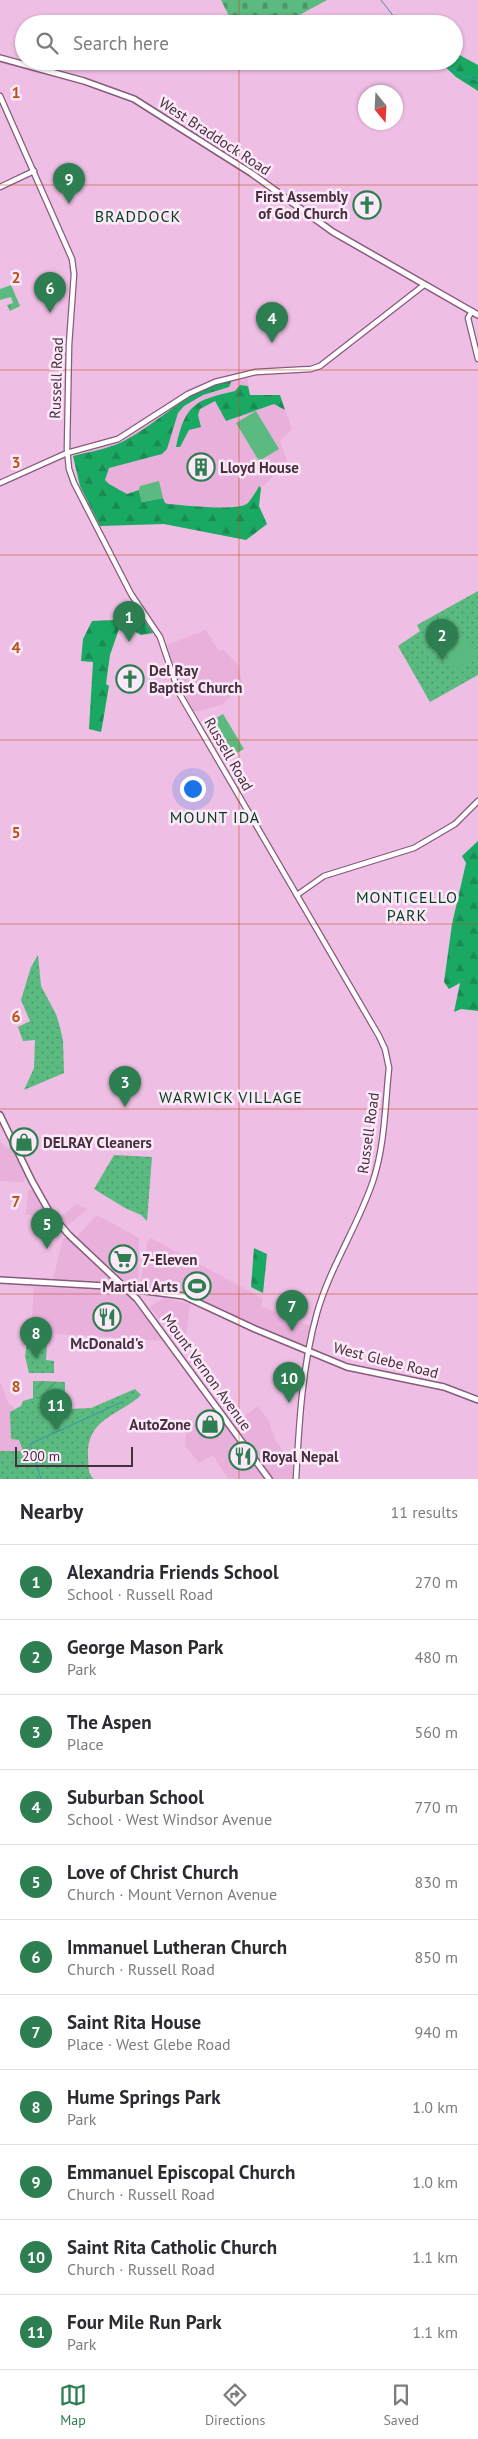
<!DOCTYPE html>
<html lang="en">
<head>
<meta charset="utf-8">
<style>
  body { margin:0; font-family:"PT Sans",sans-serif; background:#f2f2f3; color:#2b2b33 }
  .compass { position:absolute; left:358px; top:85px; width:45px; height:45px; border-radius:50%; background:#fff; box-shadow:0 1px 4px #0004; rotate:162deg }
  .scale { position:absolute; left:15px; bottom:12px; width:118px; box-sizing:border-box; padding-left:5px; border:2px solid #443040; border-top:0; font-size:14px; line-height:18px; white-space:nowrap; color:#443040; -webkit-text-stroke:4px #fee9f9; paint-order:stroke }
  .you { position:absolute; left:192px; top:788px; width:18px; height:18px; margin:-12px; border:4px solid #fff; border-radius:50%; background:#1a73e8; box-shadow:0 0 0 8px #1a73e833 }
  .badge { display:grid; place-items:center; width:32px; height:32px; border-radius:50%; background:#2d7e50; color:#fff; font-size:16px; font-weight:700 }
  .pin { position:absolute; translate:-50% -41px; filter:drop-shadow(0 1px 2px #0008) }
  .pin::after { content:''; position:absolute; top:26px; width:18px; height:15px; background:inherit; clip-path:polygon(0 0,100% 0,50% 100%) }
  .list { margin:0; padding:0; list-style:none }
  h2 { display:flex; justify-content:space-between; align-items:center; height:65px; margin:0; padding:0 20px; font-size:21px }
  h2 small { font-size:16px; font-weight:400; color:#7c7c81 }
  .list li { display:grid; grid-template-columns:32px 1fr auto; gap:15px; align-items:center; box-sizing:border-box; height:75px; padding:0 20px; border-top:1px solid #e1e1e2 }
  .list b { display:block; font-size:19px; white-space:nowrap }
  .list p { margin:0; font-size:16px; white-space:nowrap; color:#7c7c81 }
  .list em { font-size:16px; font-style:normal; color:#7c7c81 }
  .icon { flex:none; width:28px; height:28px; fill:none; stroke:currentColor; stroke-width:2; stroke-linecap:round; stroke-linejoin:round }
  .map { position:relative; flex:none; width:478px; height:1479px; overflow:hidden }
  .search { position:absolute; background:#fff; box-shadow:0 1px 4px #0004; left:15px; right:15px; top:15px; height:55px; display:flex; align-items:center; gap:12px; box-sizing:border-box; padding:0 18px; border-radius:28px; color:#7c7c81; font-size:19px }
  .sheet { height:890px; background:#fff }
  nav { display:flex; justify-content:space-around; align-items:center; box-sizing:border-box; height:70px; border-top:1px solid #e1e1e2; background:#fff; font-size:14px; color:#7c7c81 }
  nav a { display:grid; justify-items:center; gap:2px }
  nav .on { color:#2d7e50 }
  .map>svg:first-child { display:block }
  .built { fill:#e8b0db }
  .grass { fill:url(#grass-tufts) }
  .forest { fill:url(#forest-firs) }
  .cemetery { fill:url(#cemetery-stones) }
  .park { fill:url(#park-dots) }
  .garden { fill:url(#garden-furrows) }
  .pitch { fill:#5bba80 }
  .lines { fill:none; stroke-linecap:round; stroke-linejoin:round }
  .stream { stroke:#3798b1; stroke-width:1 }
  .tertiary-casing { stroke:#875b7d; stroke-width:7 }
  .secondary-casing { stroke:#875b7d; stroke-width:8 }
  .tertiary { stroke:#fff; stroke-width:4.5 }
  .secondary { stroke:#fff; stroke-width:5 }
  .grid { fill:none; stroke:#bf4f19; stroke-width:1; stroke-opacity:0.55 }
  .labels { text-anchor:middle; dominant-baseline:central; stroke-width:5; stroke-linejoin:round; paint-order:stroke }
  .street-label { font-size:15px; fill:#443040; stroke:#fee9f9 }
  .poi-label { font-size:15px; font-weight:bold; fill:#443040; stroke:#fee9f9; text-anchor:start }
  .neighbourhood-label { font-size:16px; letter-spacing:1px; fill:#003e20; stroke:#fee9f9 }
  .grid-label { font-size:16px; text-anchor:middle; font-weight:bold; fill:#bf4f19; stroke:#fee9f9; stroke-width:5; stroke-linejoin:round; paint-order:stroke }
</style>
</head>
<body>
<div class="map">
<svg width="478" height="1479" viewBox="0 0 478 1479">
  <defs>
    <pattern id="grass-tufts" width="24" height="20" patternUnits="userSpaceOnUse" patternTransform="scale(1.25)"><rect width="24" height="20" fill="#5bba80"/><path d="M3 7l-1-3M5 7V3M7 7l1-3M15 17l-1-3M17 17v-4M19 17l1-3" fill="none" stroke="#4d986a"/></pattern>
    <pattern id="forest-firs" width="22" height="20" patternUnits="userSpaceOnUse" patternTransform="scale(1.25)"><rect width="22" height="20" fill="#1aa962"/><path d="M5 1l3.5 6h-7zM16 11l3.5 6h-7z" fill="#198a52"/></pattern>
    <pattern id="cemetery-stones" width="16" height="16" patternUnits="userSpaceOnUse" patternTransform="scale(1.25)"><rect width="16" height="16" fill="#5bba80"/><path d="M2 7V4a2 2 0 0 1 4 0v3zM10 15v-3a2 2 0 0 1 4 0v3z" fill="#4d986a"/></pattern>
    <pattern id="park-dots" width="8" height="8" patternUnits="userSpaceOnUse" patternTransform="scale(1.25)"><rect width="8" height="8" fill="#5bba80"/><path d="M2 2h.1M6 6h.1" fill="none" stroke="#4d986a" stroke-width="1.8" stroke-linecap="round"/></pattern>
    <pattern id="garden-furrows" width="10" height="10" patternUnits="userSpaceOnUse" patternTransform="scale(1.25)"><rect width="10" height="10" fill="#5bba80"/><path d="M-1 1l2-2M0 10L10 0M9 11l2-2" fill="none" stroke="#4d986a"/></pattern>
  </defs>
  <rect width="100%" height="100%" fill="#efbee4"/>
  <!-- built -->
  <g class="built">
    <path d="M247,375l3,20h30l12,34 -12,12 7,19 -8,11 -18,17 -3,18 9,18 -21,16 -82,-16 -64,2 -20,-40 -7,-30 48,-14 61,-41 22,-12z"/>
    <path d="M206,630l12,20h6l14,15 5,21 -22,19 -27,7 -17,-34 -10,-33z"/>
    <path d="M0,1142l7,6 4,-2 14,25 1,6 -3,5 -23,-1z"/>
    <path d="M32,1189l28,43 -22,-1 1,-16h-13l2,-24z"/>
    <path d="M77,1204l10,5 -21,18 -7,-9z"/>
    <path d="M97,1215l42,23 -1,47 -11,-1 -51,-46z"/>
    <path d="M63,1238h3l52,46 -65,-4z"/>
    <path d="M151,1238l111,60v9l49,19 -5,20 -47,-18 -71,-35 -48,-7 7,-44z"/>
    <path d="M34,1287l91,4 39,50 -133,-9z"/>
    <path d="M164,1298l26,6 -6,48 -34,-45z"/>
    <path d="M0,1382l9,22 6,4 -5,4 13,39h-23v7z"/>
    <path d="M258,1406l10,14 7,19 18,26v14h-20l-39,-55z"/>
    <path d="M214,1409l41,57 9,13h-36l-15,-24 -14,8 -14,-17 1,-17z"/>
  </g>
  <!-- grass -->
  <path class="grass" d="M11,285l9,21 -10,5 -3,-6 6,-2 -2,-6 -11,3v-11z"/>
  <!-- forest -->
  <g class="forest">
    <path d="M454,52l24,13v26l-22,-14 -17,-16h15z"/>
    <path d="M233,378l-4,9 -26,8 -19,11 -6,7 -11,36 -5,5 -53,14 -4,12 4,4 18,10 12,-4 3,12 21,-4 2,5 3,1c15,1 70,8 80,-1 4,-5 8,-11 11,-17l2,2 -2,18 8,18 -21,16 -82,-16 -64,2 -20,-40 -7,-30c16,-4 34,-7 49,-14 39,-20 67,-54 111,-64z"/>
    <path d="M240,385l8,1 2,9h30l5,15 -11,-6 -48,17 -11,-20 -15,8 -2,6 3,12 -12,3 -9,17h-4c9,-42 18,-47 59,-56z"/>
    <path d="M132,603l21,30 -12,2 -16,-9 -6,3 -9,26 -4,29 3,2 -7,41 -1,5 -12,-3 4,-67 -12,-1 2,-22 9,-18 23,-1 2,-10 7,-1z"/>
    <path d="M478,841v170l-17,-2 -7,3 6,-29 -11,6 -5,-7 8,-58 14,-61 -4,-7z"/>
    <path d="M254,1248l13,6 -4,39 -12,-6z"/>
  </g>
  <!-- cemetery -->
  <path class="cemetery" d="M221,0h106l-44,24h-50z"/>
  <!-- park -->
  <g class="park">
    <path d="M478,591v84l-48,27 -32,-56 22,-15 -3,-6z"/>
    <path d="M38,955l3,31 15,28 4,13 3,14 1,32 -40,17 10,-22 1,-28 -12,1 -5,-14 12,-6 -9,-21 10,-33z"/>
    <path d="M114,1155l38,2 -5,64 -6,-6 -16,-7 -31,-19z"/>
    <path d="M27,1341l20,1 -1,18 8,1v12h-25l-4,-17z"/>
    <path d="M33,1381l32,1v21l3,6 23,-1 44,-19 6,6c-22,21 -55,23 -53,62 1,8 -1,16 6,22h-94v-28h23l-4,-11 -8,-1 -1,-27 11,-6 2,-5 10,-3z"/>
  </g>
  <!-- garden -->
  <path class="garden" d="M39,1381l20,1v17l-21,-1z"/>
  <!-- pitch -->
  <g class="pitch">
    <path d="M256,411l23,38 -20,12 -23,-38z"/>
    <path d="M159,481l4,17 -21,4 -3,-12 1,-4z"/>
    <path d="M464,641l9,8 5,10 -21,10 -4,-1 -9,-20 9,-6z"/>
    <path d="M223,714l21,35 -14,8 -21,-35z"/>
  </g>
  <g class="lines">
    <!-- stream -->
    <g class="stream">
      <path d="M381,0l14,18 8,5"/>
      <path d="M442,61l20,14 16,6"/>
      <path d="M41,1479l-11,-35 92,-42"/>
    </g>
    <!-- tertiary casing -->
    <g class="tertiary-casing">
      <g id="tertiary">
        <path d="M0,96l72,163 2,15 -5,71 -2,104 2,20 5,14 57,111 29,43 19,56 200,343 6,13 4,19c-4,37 -4,77 -16,113 -15,45 -43,86 -56,132 -15,53 -18,112 -21,166"/>
        <path d="M0,187l34,-16"/>
        <path d="M472,311l-4,7 10,41"/>
        <path d="M0,483l67,-30 51,-14 70,-45 27,-12 41,-10 55,-3 9,-3 104,-81"/>
        <path d="M297,895l27,-19 90,-28 41,-24 23,-23"/>
      </g>
    </g>
    <!-- secondary casing -->
    <g class="secondary-casing">
      <g id="secondary">
        <path d="M0,58l84,23 50,18 117,74 82,59 145,83"/>
        <path d="M0,1115l32,66 18,32 19,22 68,64 132,180"/>
        <path d="M0,1280l106,6 78,10 71,33 92,38 97,20 34,13"/>
      </g>
    </g>
    <!-- tertiary -->
    <use href="#tertiary" class="tertiary"/>
    <!-- secondary -->
    <use href="#secondary" class="secondary"/>
  </g>
  <!-- grid -->
  <path class="grid" d="M239,0v24M239,61v1418M0,185h478M0,370h478M0,555h478M0,740h478M0,924h478M0,1109h478M0,1294h478"/>
  <!-- icons -->
  <defs>
    <g id="church-ring" transform="scale(1.4375)"><circle r="9.5" fill="#fee9f9" stroke="#2d7e50" stroke-width="1.5"/><path d="M-1.2-6h2.4v3.5h3.3v2.4h-3.3V6h-2.4V-.1h-3.3v-2.4h3.3Z" fill="#2d7e50"/></g>
    <g id="building-ring" transform="scale(1.4375)"><circle r="9.5" fill="#fee9f9" stroke="#2d7e50" stroke-width="1.5"/><path d="M-4-6H4V6H1V3H-1V6H-4ZM-2.5-4.3h1.7v1.8h-1.7ZM.8-4.3h1.7v1.8H.8ZM-2.5-1h1.7V.8h-1.7ZM.8-1h1.7V.8H.8Z" fill="#2d7e50"/></g>
    <g id="shop-ring" transform="scale(1.4375)"><circle r="9.5" fill="#fee9f9" stroke="#2d7e50" stroke-width="1.5"/><path d="M-5-2.5h2.3a2.7 3.5 0 0 1 5.4 0H5L5.5 6h-11ZM-1.5-2.5h3a1.5 2.3 0 0 0-3 0Z" fill="#2d7e50"/></g>
    <g id="supermarket-ring" transform="scale(1.4375)"><circle r="9.5" fill="#fee9f9" stroke="#2d7e50" stroke-width="1.5"/><path d="M-6-5.5h2.5l.6 2H6L4.5 2H-2.5L-4.4-4H-6ZM-1.5 3.2a1.3 1.3 0 1 0 .1 0ZM3 3.2a1.3 1.3 0 1 0 .1 0Z" fill="#2d7e50"/></g>
    <g id="stadium-ring" transform="scale(1.4375)"><circle r="9.5" fill="#fee9f9" stroke="#2d7e50" stroke-width="1.5"/><path d="M0-5a6.5 5 0 1 0 0 10a6.5 5 0 1 0 0-10ZM-3.5-1.8h7v3.6h-7Z" fill="#2d7e50"/></g>
    <g id="restaurant-ring" transform="scale(1.4375)"><circle r="9.5" fill="#fee9f9" stroke="#2d7e50" stroke-width="1.5"/><path d="M-5-6h1v4h1v-4h1v4h1v-4h1v5L-1.5 .5V6h-2V.5L-5-1ZM5-6V6H3V1.5H1.5Q1.5-4 5-6Z" fill="#2d7e50"/></g>
  </defs>
  <g fill-rule="evenodd">
    <use href="#church-ring" x="367" y="205"/>
    <use href="#building-ring" x="201" y="467"/>
    <use href="#church-ring" x="130" y="679"/>
    <use href="#shop-ring" x="24" y="1142"/>
    <use href="#supermarket-ring" x="123" y="1259"/>
    <use href="#stadium-ring" x="197" y="1286"/>
    <use href="#restaurant-ring" x="107" y="1317"/>
    <use href="#shop-ring" x="210" y="1424"/>
    <use href="#restaurant-ring" x="243" y="1456"/>
  </g>
  <g class="labels">
    <!-- street labels -->
    <g class="street-label">
      <text transform="translate(215 136) rotate(33)">West Braddock Road</text>
      <text transform="translate(56 378) rotate(-88)">Russell Road</text>
      <text transform="translate(229 754) rotate(60)">Russell Road</text>
      <text transform="translate(368 1133) rotate(-82)">Russell Road</text>
      <text transform="translate(386 1360) rotate(14)">West Glebe Road</text>
      <text transform="translate(207 1372) rotate(54)">Mount Vernon Avenue</text>
    </g>
    <!-- poi labels -->
    <g class="poi-label">
      <text x="348" y="196" text-anchor="end">First Assembly<tspan x="348" dy="17">of God Church</tspan></text>
      <text x="220" y="467">Lloyd House</text>
      <text x="149" y="670">Del Ray<tspan x="149" dy="17">Baptist Church</tspan></text>
      <text x="43" y="1142">DELRAY Cleaners</text>
      <text x="142" y="1259">7-Eleven</text>
      <text x="178" y="1286" text-anchor="end">Martial Arts</text>
      <text x="107" y="1343" text-anchor="middle">McDonald's</text>
      <text x="191" y="1424" text-anchor="end">AutoZone</text>
      <text x="262" y="1456">Royal Nepal</text>
    </g>
    <!-- neighbourhood labels -->
    <g class="neighbourhood-label">
      <text x="138" y="216">BRADDOCK</text>
      <text x="215" y="817">MOUNT IDA</text>
      <text x="407" y="897">MONTICELLO<tspan x="407" dy="18">PARK</tspan></text>
      <text x="231" y="1097">WARWICK VILLAGE</text>
    </g>
  </g>
  <g class="grid-label">
    <text x="16" y="98">1</text>
    <text x="16" y="283">2</text>
    <text x="16" y="468">3</text>
    <text x="16" y="653">4</text>
    <text x="16" y="838">5</text>
    <text x="16" y="1022">6</text>
    <text x="16" y="1207">7</text>
    <text x="16" y="1392">8</text>
  </g>
</svg>
<svg class="compass" viewBox="-18 -18 36 36"><path d="M0-13l5 13h-10z" fill="#e53935"/><path d="M0 13l5-13h-10z" fill="#7c7c81"/></svg>
<div class="scale">200 m</div>
<div class="you"></div>
<div class="pin badge" style="left:129px;top:642px">1</div>
<div class="pin badge" style="left:442px;top:660px">2</div>
<div class="pin badge" style="left:125px;top:1107px">3</div>
<div class="pin badge" style="left:272px;top:343px">4</div>
<div class="pin badge" style="left:47px;top:1249px">5</div>
<div class="pin badge" style="left:50px;top:313px">6</div>
<div class="pin badge" style="left:292px;top:1331px">7</div>
<div class="pin badge" style="left:36px;top:1358px">8</div>
<div class="pin badge" style="left:69px;top:204px">9</div>
<div class="pin badge" style="left:289px;top:1403px">10</div>
<div class="pin badge" style="left:56px;top:1430px">11</div>
<div class="search"><svg class="icon" aria-label="search" viewBox="0 0 24 24"><circle cx="10" cy="10" r="6"/><path d="M15 15l6 6"/></svg>Search here</div>
</div>
<section class="sheet">
<h2>Nearby<small>11 results</small></h2>
<ul class="list">
<li><span class="badge">1</span><div><b>Alexandria Friends School</b><p>School · Russell Road</p></div><em>270 m</em></li>
<li><span class="badge">2</span><div><b>George Mason Park</b><p>Park</p></div><em>480 m</em></li>
<li><span class="badge">3</span><div><b>The Aspen</b><p>Place</p></div><em>560 m</em></li>
<li><span class="badge">4</span><div><b>Suburban School</b><p>School · West Windsor Avenue</p></div><em>770 m</em></li>
<li><span class="badge">5</span><div><b>Love of Christ Church</b><p>Church · Mount Vernon Avenue</p></div><em>830 m</em></li>
<li><span class="badge">6</span><div><b>Immanuel Lutheran Church</b><p>Church · Russell Road</p></div><em>850 m</em></li>
<li><span class="badge">7</span><div><b>Saint Rita House</b><p>Place · West Glebe Road</p></div><em>940 m</em></li>
<li><span class="badge">8</span><div><b>Hume Springs Park</b><p>Park</p></div><em>1.0 km</em></li>
<li><span class="badge">9</span><div><b>Emmanuel Episcopal Church</b><p>Church · Russell Road</p></div><em>1.0 km</em></li>
<li><span class="badge">10</span><div><b>Saint Rita Catholic Church</b><p>Church · Russell Road</p></div><em>1.1 km</em></li>
<li><span class="badge">11</span><div><b>Four Mile Run Park</b><p>Park</p></div><em>1.1 km</em></li>
</ul>
</section>
<nav>
<a class="on"><svg class="icon" aria-label="map" viewBox="0 0 24 24"><path d="M3 6l6-2 6 2 6-2v14l-6 2-6-2-6 2zM9 4v14M15 6v14"/></svg>Map</a>
<a><svg class="icon" aria-label="directions" viewBox="0 0 24 24"><path d="M12 3l9 9-9 9-9-9zM9 14v-3h6M13 9l2 2-2 2"/></svg>Directions</a>
<a><svg class="icon" aria-label="saved" viewBox="0 0 24 24"><path d="M7 4h10v16l-5-4-5 4z"/></svg>Saved</a>
</nav>
</body>
</html>
